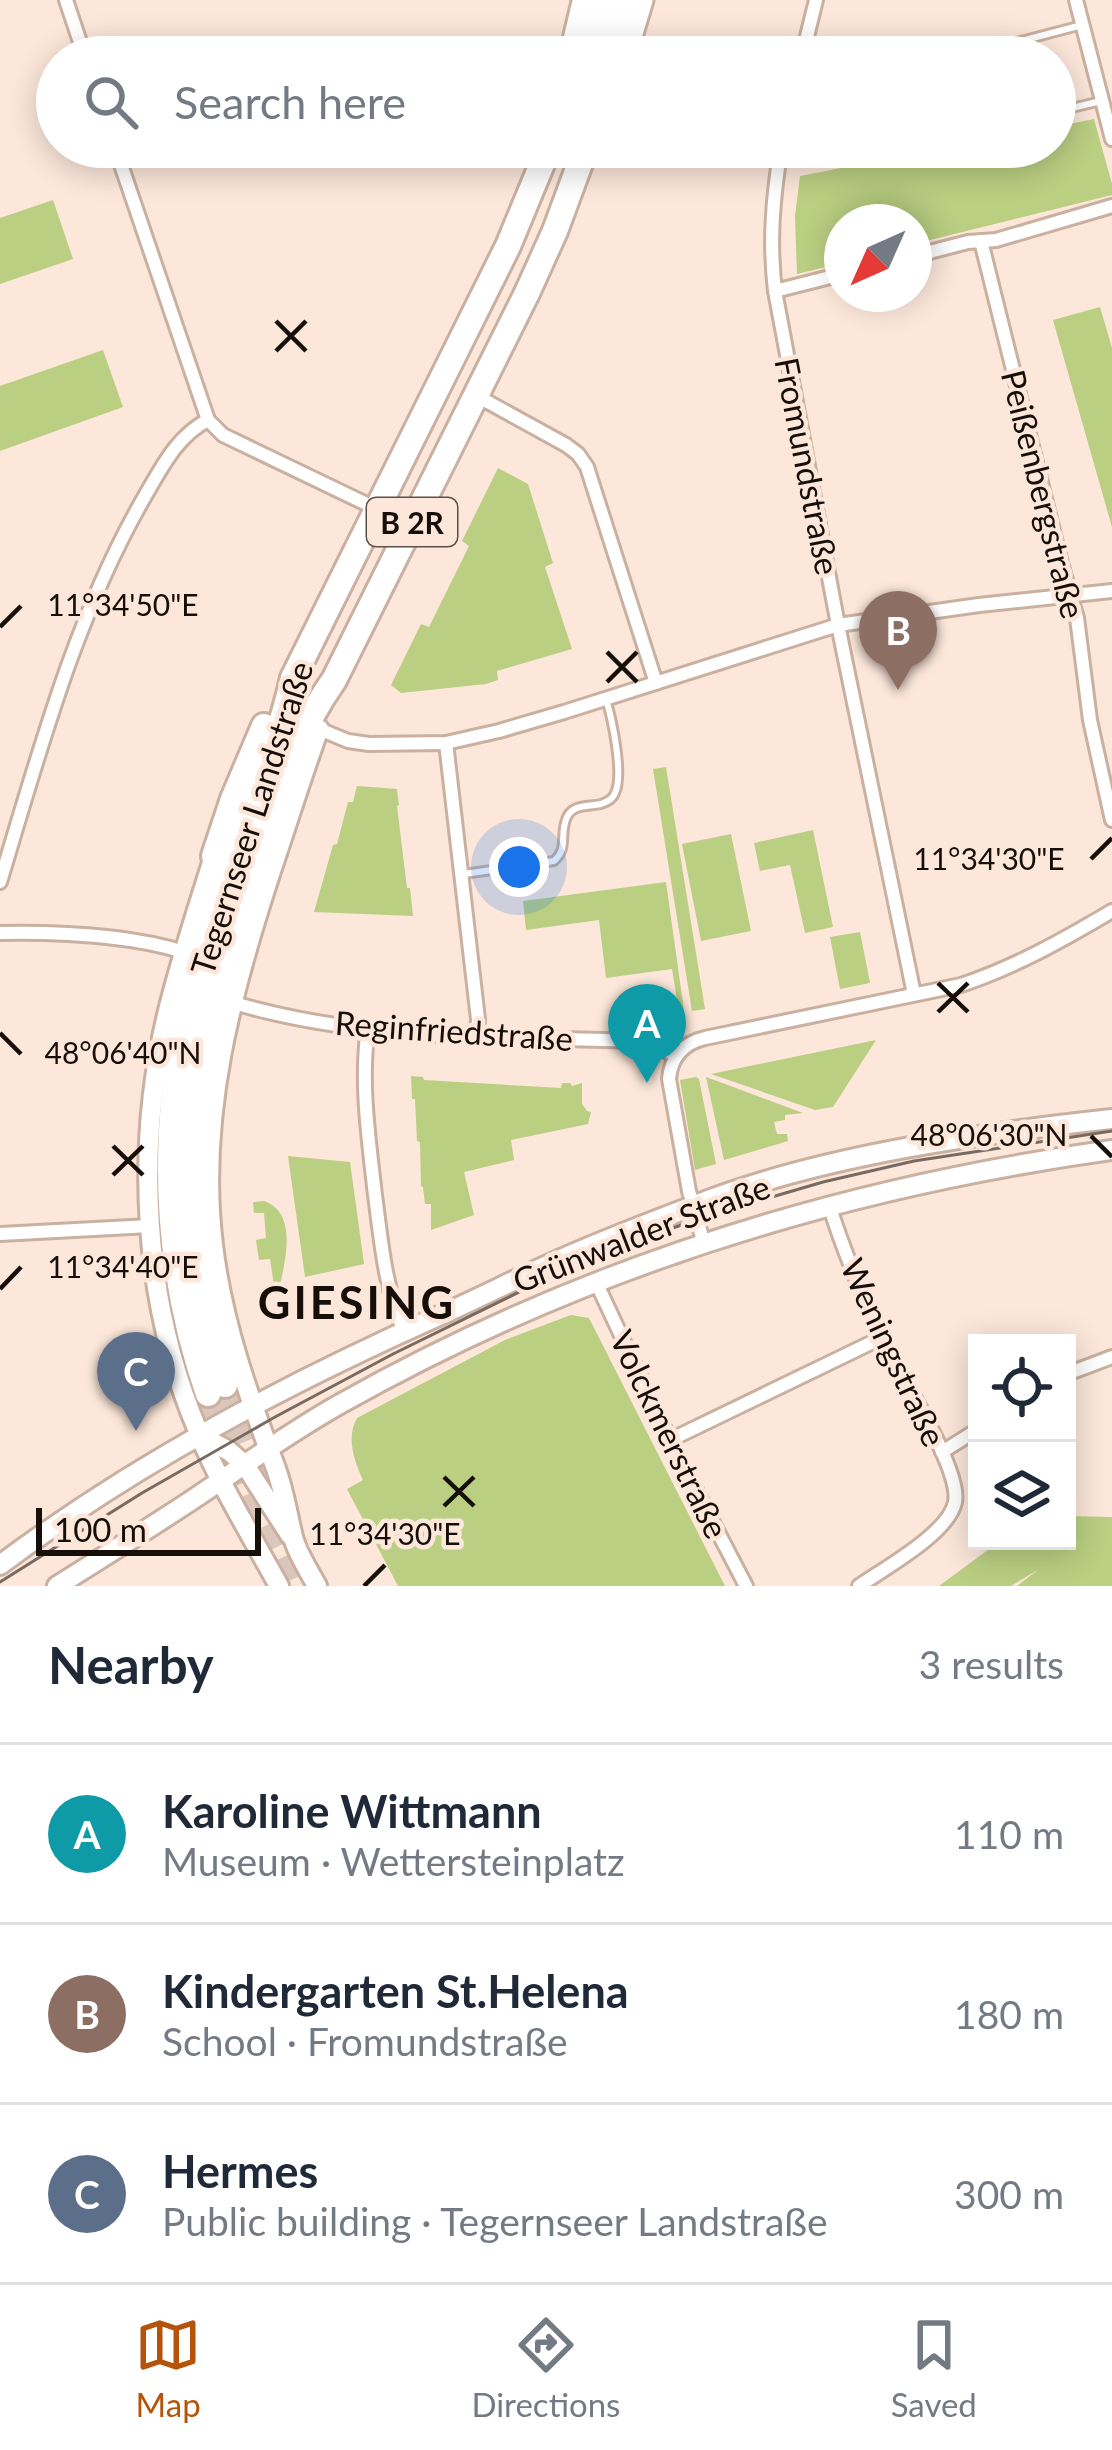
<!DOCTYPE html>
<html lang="en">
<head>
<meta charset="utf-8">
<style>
  body { margin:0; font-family:Lato,sans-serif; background:#f2f2f3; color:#1f2937 }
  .controls { position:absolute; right:36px; bottom:36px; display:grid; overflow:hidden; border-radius:0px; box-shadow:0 6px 30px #0003 }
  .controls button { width:108px; height:108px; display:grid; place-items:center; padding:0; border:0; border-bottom:3px solid #e0e1e3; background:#fff; color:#1f2937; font:60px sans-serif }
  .compass { position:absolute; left:824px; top:204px; width:108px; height:108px; border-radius:50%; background:#fff; box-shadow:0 6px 30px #0003; rotate:225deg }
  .scale { position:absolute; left:36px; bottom:30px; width:225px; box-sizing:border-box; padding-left:12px; border:6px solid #160e08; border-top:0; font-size:33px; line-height:42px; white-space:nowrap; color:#160e08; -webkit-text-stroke:9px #fce7da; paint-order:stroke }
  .you { position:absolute; left:519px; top:867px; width:42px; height:42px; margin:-30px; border:9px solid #fff; border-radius:50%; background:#1a73e8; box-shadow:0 0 0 18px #1a73e833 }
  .badge { display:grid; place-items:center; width:78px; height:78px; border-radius:50%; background:#b45309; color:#fff; font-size:39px; font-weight:700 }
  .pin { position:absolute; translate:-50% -99px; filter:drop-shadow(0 3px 6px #0008) }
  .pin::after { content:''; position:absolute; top:63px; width:42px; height:36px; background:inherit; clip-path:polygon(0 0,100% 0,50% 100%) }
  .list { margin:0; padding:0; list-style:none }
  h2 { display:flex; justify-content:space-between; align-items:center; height:156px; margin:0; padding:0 48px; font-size:51px }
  h2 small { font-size:39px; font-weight:400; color:#747a83 }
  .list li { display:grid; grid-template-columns:78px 1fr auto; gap:36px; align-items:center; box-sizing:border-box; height:180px; padding:0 48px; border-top:3px solid #e0e1e3 }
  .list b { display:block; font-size:45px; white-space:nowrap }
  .list p { margin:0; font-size:39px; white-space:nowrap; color:#747a83 }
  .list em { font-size:39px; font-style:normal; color:#747a83 }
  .icon { flex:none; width:66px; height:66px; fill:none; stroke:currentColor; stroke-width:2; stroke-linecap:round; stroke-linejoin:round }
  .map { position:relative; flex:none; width:1112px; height:1586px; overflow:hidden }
  .search { position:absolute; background:#fff; box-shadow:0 6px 30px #0003; left:36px; right:36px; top:36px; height:132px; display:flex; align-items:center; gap:30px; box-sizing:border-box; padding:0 42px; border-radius:66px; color:#747a83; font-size:45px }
  .sheet { height:696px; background:#fff }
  nav { display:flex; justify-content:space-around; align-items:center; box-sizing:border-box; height:168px; border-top:3px solid #e0e1e3; background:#fff; font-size:33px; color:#747a83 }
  nav a { display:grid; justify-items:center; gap:6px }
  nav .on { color:#b45309 }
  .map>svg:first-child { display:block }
  .green { fill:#bacf82 }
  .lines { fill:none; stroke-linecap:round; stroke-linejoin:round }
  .highway-tunnel { stroke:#dac6ba; stroke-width:24; stroke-dasharray:24 12; stroke-linecap:butt }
  .lane-casing { stroke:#cab0a0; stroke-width:12 }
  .street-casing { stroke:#cab0a0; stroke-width:18 }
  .secondary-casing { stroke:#cab0a0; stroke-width:24 }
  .primary-casing { stroke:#cab0a0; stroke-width:27 }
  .highway-casing { stroke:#cab0a0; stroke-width:30 }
  .lane { stroke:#fff; stroke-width:6 }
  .street { stroke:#fff; stroke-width:12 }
  .secondary { stroke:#fff; stroke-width:18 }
  .primary { stroke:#fff; stroke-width:21 }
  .highway { stroke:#fff; stroke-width:24 }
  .tram { stroke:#786a61; stroke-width:3 }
  .ticks { fill:none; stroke:#160e08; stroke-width:4.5 }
  .labels { text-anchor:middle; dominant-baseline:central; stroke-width:9; stroke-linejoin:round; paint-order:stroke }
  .shield { fill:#fce7da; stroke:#5b4f47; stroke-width:3 }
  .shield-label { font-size:30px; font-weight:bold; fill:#160e08 }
  .street-label { font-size:33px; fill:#160e08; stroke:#fce7da }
  .district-label { font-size:45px; font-weight:bold; letter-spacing:3px; fill:#160e08; stroke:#fce7da }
  .ticks-label { font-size:30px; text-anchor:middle; fill:#160e08; stroke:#fce7da; stroke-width:9; stroke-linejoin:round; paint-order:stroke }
</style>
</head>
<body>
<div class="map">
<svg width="1112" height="1586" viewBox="0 0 1112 1586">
  <rect width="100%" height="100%" fill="#fce7da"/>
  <!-- green -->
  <g class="green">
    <path d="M1094,119l18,65v11l-198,49v-22h-72v41l-45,11 -2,-58 5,-40 150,-29h105v-20z"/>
    <path d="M53,200l20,59 -73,25v-66z"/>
    <path d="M1100,307l12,41v179l-59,-207z"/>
    <path d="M103,350l20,57 -123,44v-65z"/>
    <path d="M498,468l30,16 25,79 -8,4 27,82 -75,22 1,9 -12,4 -85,9 -10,-8 30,-61 8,3 40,-81 -7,-5z"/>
    <path d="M666,767l39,242 -13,2 -39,-242z"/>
    <path d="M357,786l40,3 2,16 -2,1 10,82h3l3,28 -99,-4 19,-67 4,-1 11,-42h5z"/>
    <path d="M813,830l20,97 -28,6 -15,-68 -30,6 -6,-28z"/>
    <path d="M731,834l20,97 -50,10 -19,-97z"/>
    <path d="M666,882l19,136h-5l-8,-49 -66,9 -7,-58 -73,10 -3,-29z"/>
    <path d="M860,932l10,51 -30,6 -10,-52z"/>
    <path d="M876,1040l-43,67 -18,3 -104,-36z"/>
    <path d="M411,1076l12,1 1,3 137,8 1,-5h8l2,3 10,-3v21l5,7 4,1 -3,12 -77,16 3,20 -50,12 10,43 -43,15v-26h-6l-2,-17 -2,-1 -1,-44 -3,-1 -2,-42h-3z"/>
    <path d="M696,1077l3,2 17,85 -21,6 -15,-90z"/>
    <path d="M706,1077l97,36 -18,2v5l-11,2 3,12h10l1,7 -64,19z"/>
    <path d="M288,1156l62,6 14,102 -59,13z"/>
    <path d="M264,1201c33,11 22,57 16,84h-6l-4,-26 -11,1 -3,-20 10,-2 -2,-25h-10l-1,-11z"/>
    <path d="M571,1315l18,3 136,268h-327l-51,-97 16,-9c-9,-19 -17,-43 -6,-62l148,-78z"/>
    <path d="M1067,1516l45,1v69h-95l22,-17 -28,17h-72l61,-45h67z"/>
  </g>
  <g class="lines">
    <!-- highway-tunnel -->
    <g class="highway-tunnel">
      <path d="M225,1385l38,96"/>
      <path d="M208,1394l34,91 49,101"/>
    </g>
    <!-- lane casing -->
    <g class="lane-casing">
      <g id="lane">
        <path d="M960,57l122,-32"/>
        <path d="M1055,112l46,-11"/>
        <path d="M896,152l20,-5"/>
        <path d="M464,874l90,-13c15,-13 5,-27 13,-44 6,-13 21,-10 34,-13 6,-2 12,-5 14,-11 9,-19 -3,-74 -9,-94"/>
      </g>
    </g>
    <!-- street casing -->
    <g class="street-casing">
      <g id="street">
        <path d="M66,0l19,57"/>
        <path d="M1076,0l36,139"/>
        <path d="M802,57l14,-57"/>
        <path d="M115,147l93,273 15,15 154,74"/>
        <path d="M781,147c-8,51 -12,93 -6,144l63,334 76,369"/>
        <path d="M981,241l80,322 16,55 13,102 22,100"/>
        <path d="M914,256l54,-14 28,-2 116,-34"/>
        <path d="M775,291l67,-17"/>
        <path d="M477,396l89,49 12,9 9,13 69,216"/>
        <path d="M319,729l29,12 21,3 77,-1 53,-12 65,-19 274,-87 141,-20 133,-14"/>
        <path d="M446,743l32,276 -1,17"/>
        <path d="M0,882c40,-132 75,-265 145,-386 17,-29 32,-60 63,-76"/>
        <path d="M0,933c58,-1 129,2 184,19"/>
        <path d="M231,1002c131,40 271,34 406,39l15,3 24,12"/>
        <path d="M368,1028c-8,55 1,113 7,167 6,45 10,95 29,136"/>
        <path d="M829,1204c13,44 32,88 51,130 15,34 82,135 75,168 -6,31 -70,66 -96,84"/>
        <path d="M0,1234l150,-8"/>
        <path d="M704,1244l-15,-53 -20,-112c2,-23 15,-36 36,-41l256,-53c54,-18 102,-45 151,-74"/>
        <path d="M596,1282l74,158 76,146"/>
        <path d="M1067,1374l45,-17"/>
        <path d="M670,1440l211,-102"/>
        <path d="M942,1452l35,-22"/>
      </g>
    </g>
    <!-- secondary casing -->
    <g class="secondary-casing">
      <g id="secondary">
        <path d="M214,856c-16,52 -34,105 -47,159 -32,135 -24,287 31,416 22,54 53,104 81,155"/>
        <path d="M199,1435l30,16 16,14 45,70"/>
        <path d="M0,1565c136,-102 288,-182 443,-251 36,-16 71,-34 107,-50 52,-24 107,-44 161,-65 121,-45 272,-66 401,-80"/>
        <path d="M57,1586c46,-29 93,-58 138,-88 48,-32 95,-66 145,-94 241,-136 498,-216 772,-254"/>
        <path d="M317,1586c-8,-15 -20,-33 -24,-49 -6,-25 -9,-47 -18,-71 -27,-72 -53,-144 -62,-221 -16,-130 19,-255 59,-377 16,-47 30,-93 47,-139"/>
      </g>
    </g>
    <!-- primary casing -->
    <g class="primary-casing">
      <path id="primary" d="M625,57l17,-57"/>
    </g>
    <!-- highway casing -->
    <g class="highway-casing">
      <g id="highway">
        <path d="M573,50l12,-50"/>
        <path d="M587,57l17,-57"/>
        <path d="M606,57l17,-57"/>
        <path d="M214,856l19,-57 31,-73"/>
        <path d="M225,1385c-62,-193 -35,-334 28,-521 21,-64 42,-129 81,-184l193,-387 28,-62 31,-84"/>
        <path d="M208,1394c-39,-111 -48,-234 -27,-350 12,-66 35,-130 55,-193 19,-57 44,-114 57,-173l215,-432 41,-99"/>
      </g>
    </g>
    <!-- lane -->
    <use href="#lane" class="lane"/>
    <!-- street -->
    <use href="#street" class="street"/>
    <!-- secondary -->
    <use href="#secondary" class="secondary"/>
    <!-- primary -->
    <use href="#primary" class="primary"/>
    <!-- highway -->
    <use href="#highway" class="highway"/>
    <!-- tram -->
    <path class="tram" d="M0,1582l142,-89 133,-76 118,-63 177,-87 127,-48 126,-37 91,-21 198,-30"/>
  </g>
  <!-- ticks -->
  <path class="ticks" d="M276,321l30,30M276,351l30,-30M0,627l21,-21M607,652l30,30M607,682l30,-30M1091,859l21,-21M938,983l30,29M938,1012l30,-29M0,1033l21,21M1091,1136l21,21M113,1146l30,29M113,1175l30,-29M0,1289l21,-22M444,1477l30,29M444,1506l30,-29M364,1586l21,-21"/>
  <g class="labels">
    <!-- shield labels -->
    <rect class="shield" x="367" y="498" width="90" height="48" rx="9"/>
    <g class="shield-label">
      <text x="412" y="522">B 2R</text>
    </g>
    <!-- street labels -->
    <g class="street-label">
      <text transform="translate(808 466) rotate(79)">Fromundstraße</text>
      <text transform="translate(1044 494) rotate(76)">Peißenbergstraße</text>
      <text transform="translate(251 818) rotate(-72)">Tegernseer Landstraße</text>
      <text transform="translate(454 1030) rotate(4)">Reginfriedstraße</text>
      <text transform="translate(641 1233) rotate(-21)">Grünwalder Straße</text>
      <text transform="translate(894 1352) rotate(65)">Weningstraße</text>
      <text transform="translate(670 1434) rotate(64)">Volckmerstraße</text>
    </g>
    <!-- district labels -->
    <g class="district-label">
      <text x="357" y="1302">GIESING</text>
    </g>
  </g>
  <g class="ticks-label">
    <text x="123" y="616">11°34'50"E</text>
    <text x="989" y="870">11°34'30"E</text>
    <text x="123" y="1064">48°06'40"N</text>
    <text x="989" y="1146">48°06'30"N</text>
    <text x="123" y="1278">11°34'40"E</text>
    <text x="385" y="1545">11°34'30"E</text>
  </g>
</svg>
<div class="controls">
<button><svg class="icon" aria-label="locate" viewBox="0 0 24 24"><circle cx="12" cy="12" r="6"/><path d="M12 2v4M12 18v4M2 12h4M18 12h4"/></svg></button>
<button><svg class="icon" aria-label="layers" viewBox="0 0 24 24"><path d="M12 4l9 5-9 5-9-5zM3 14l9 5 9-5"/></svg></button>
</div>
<svg class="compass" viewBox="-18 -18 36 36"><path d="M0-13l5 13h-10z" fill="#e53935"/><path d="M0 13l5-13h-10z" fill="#747a83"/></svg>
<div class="scale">100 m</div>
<div class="you"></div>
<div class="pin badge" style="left:647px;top:1083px;background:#0f9aa8">A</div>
<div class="pin badge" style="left:898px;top:690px;background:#8d6e63">B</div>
<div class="pin badge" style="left:136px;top:1431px;background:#5c6f8a">C</div>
<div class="search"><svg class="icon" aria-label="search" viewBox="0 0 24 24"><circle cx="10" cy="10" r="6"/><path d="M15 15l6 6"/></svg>Search here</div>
</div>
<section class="sheet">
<h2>Nearby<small>3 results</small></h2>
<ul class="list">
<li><span class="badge" style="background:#0f9aa8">A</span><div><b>Karoline Wittmann</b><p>Museum · Wettersteinplatz</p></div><em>110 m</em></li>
<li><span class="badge" style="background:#8d6e63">B</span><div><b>Kindergarten St.Helena</b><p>School · Fromundstraße</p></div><em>180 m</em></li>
<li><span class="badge" style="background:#5c6f8a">C</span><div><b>Hermes</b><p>Public building · Tegernseer Landstraße</p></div><em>300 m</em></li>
</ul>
</section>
<nav>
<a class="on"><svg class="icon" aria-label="map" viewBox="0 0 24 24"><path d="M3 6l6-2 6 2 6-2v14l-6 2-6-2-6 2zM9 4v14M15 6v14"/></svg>Map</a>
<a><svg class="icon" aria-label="directions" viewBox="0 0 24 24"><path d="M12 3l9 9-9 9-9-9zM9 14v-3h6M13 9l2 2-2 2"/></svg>Directions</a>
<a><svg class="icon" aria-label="saved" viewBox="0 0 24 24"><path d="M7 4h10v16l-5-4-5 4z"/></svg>Saved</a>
</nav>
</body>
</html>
